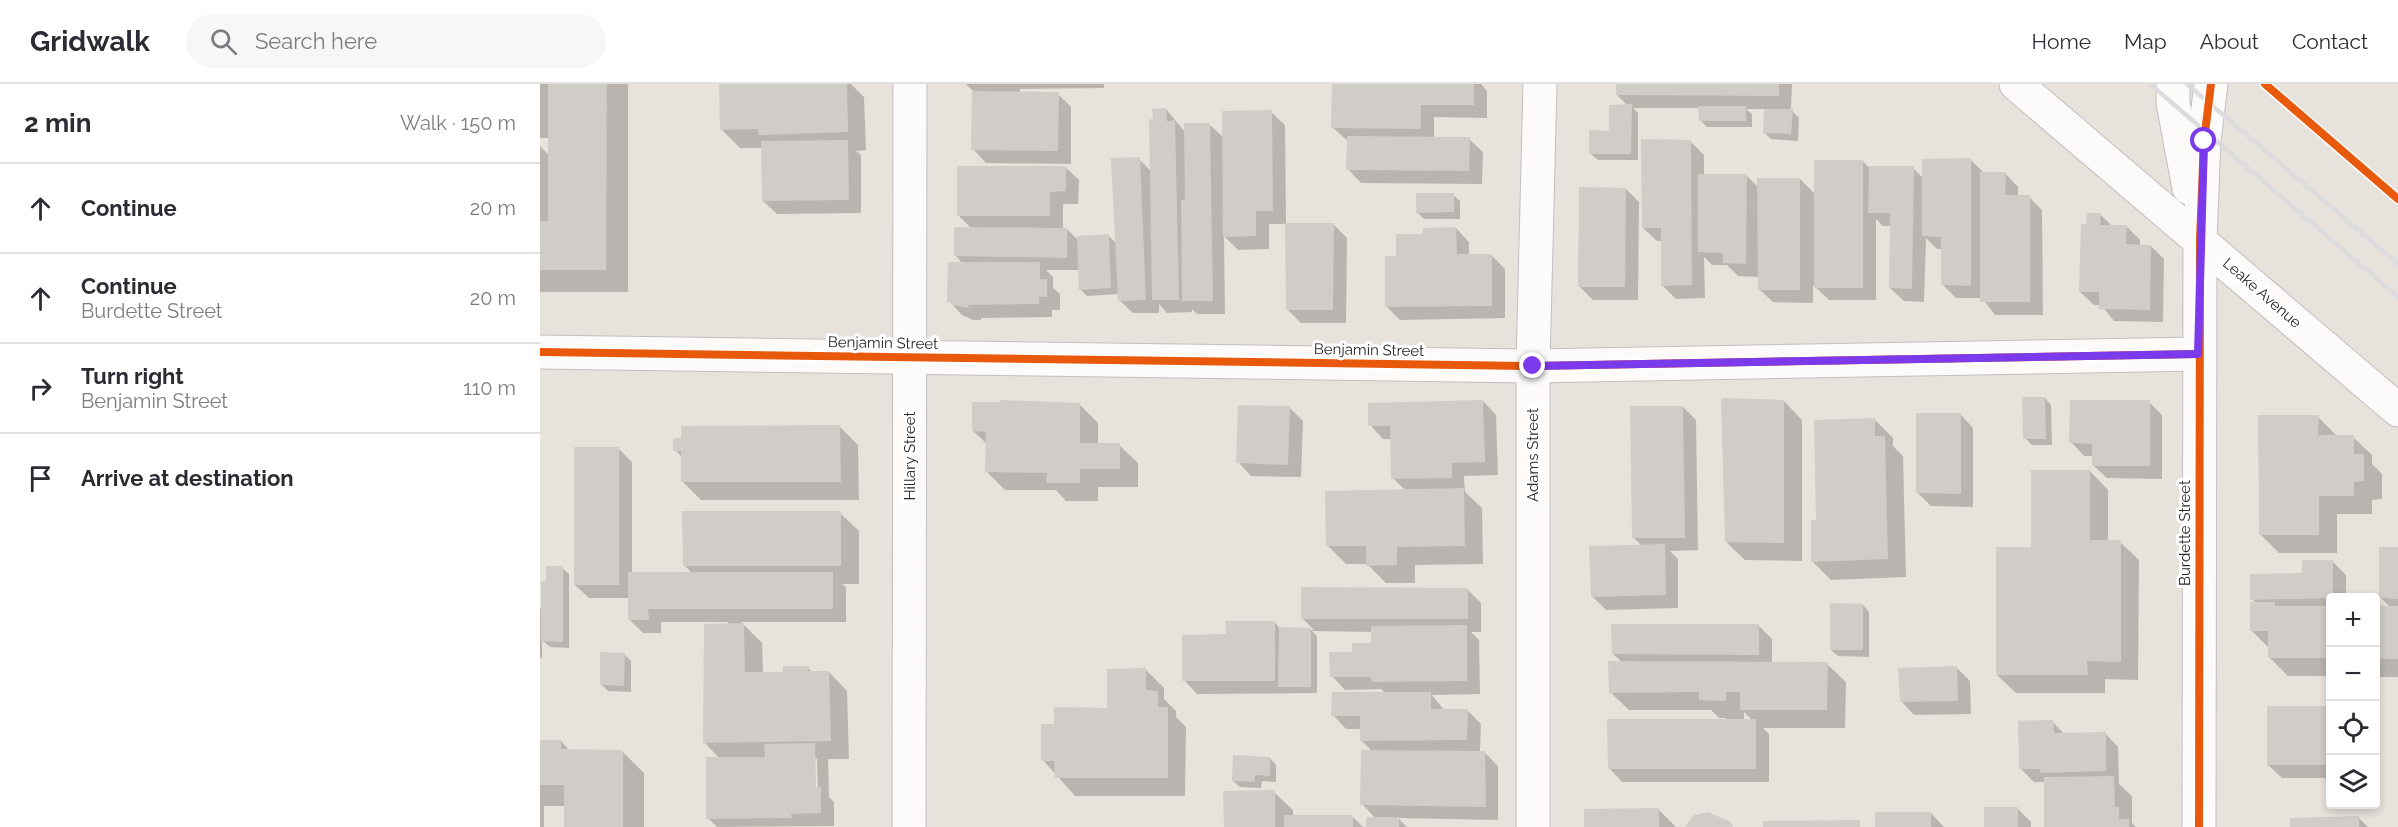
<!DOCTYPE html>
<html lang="en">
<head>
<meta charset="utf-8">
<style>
  body { margin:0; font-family:Raleway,sans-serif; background:#f7f7f7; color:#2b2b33 }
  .controls { position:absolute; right:18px; bottom:18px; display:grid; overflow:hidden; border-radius:6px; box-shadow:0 3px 9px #0003 }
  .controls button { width:54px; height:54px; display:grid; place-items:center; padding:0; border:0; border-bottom:2px solid #e1e1e2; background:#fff; color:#2b2b33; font:30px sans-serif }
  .stop { position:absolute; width:18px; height:18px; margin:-14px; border:4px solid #7c3aed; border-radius:50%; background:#fff }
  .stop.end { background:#7c3aed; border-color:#fff; box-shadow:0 2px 6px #0008 }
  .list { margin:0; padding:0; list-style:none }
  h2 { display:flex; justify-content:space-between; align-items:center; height:78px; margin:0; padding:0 24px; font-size:26px }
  h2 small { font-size:20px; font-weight:400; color:#7c7c81 }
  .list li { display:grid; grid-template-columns:39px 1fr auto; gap:18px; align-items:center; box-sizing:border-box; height:90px; padding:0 24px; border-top:2px solid #e1e1e2 }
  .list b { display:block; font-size:22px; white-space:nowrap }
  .list p { margin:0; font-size:20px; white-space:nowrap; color:#7c7c81 }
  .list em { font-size:20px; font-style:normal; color:#7c7c81 }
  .icon { flex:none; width:33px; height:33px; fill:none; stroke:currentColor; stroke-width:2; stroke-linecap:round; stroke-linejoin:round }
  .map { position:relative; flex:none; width:1858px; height:743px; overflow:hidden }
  header { display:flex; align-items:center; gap:36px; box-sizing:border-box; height:84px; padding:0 30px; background:#fff; border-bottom:2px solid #e1e1e2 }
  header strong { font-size:28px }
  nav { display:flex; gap:33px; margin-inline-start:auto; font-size:21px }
  .search { width:420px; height:54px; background:#f7f7f7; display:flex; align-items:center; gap:15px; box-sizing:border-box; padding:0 21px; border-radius:33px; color:#7c7c81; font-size:22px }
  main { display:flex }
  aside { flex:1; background:#fff }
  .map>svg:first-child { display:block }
  .shadow { fill:#0003; fill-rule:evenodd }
  .building { fill:#d0ccc8 }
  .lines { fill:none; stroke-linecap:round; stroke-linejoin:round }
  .street-casing { stroke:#c1bfbf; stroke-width:35 }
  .secondary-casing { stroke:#c1bfbf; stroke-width:35 }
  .street { stroke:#fcfbfa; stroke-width:33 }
  .secondary { stroke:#fcfbfa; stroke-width:33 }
  .rail { stroke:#dcdcde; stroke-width:4.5 }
  .cycleway-casing { stroke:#fff; stroke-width:11 }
  .cycleway { stroke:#e8590c; stroke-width:8 }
  .route { stroke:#7c3aed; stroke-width:8 }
  .labels { text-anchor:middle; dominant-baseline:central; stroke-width:6; stroke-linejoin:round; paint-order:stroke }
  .street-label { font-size:15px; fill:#282828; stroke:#fff }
</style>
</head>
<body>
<header>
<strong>Gridwalk</strong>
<div class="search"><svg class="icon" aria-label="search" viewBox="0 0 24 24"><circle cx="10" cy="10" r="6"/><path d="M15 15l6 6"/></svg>Search here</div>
<nav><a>Home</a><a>Map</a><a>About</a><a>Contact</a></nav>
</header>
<main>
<aside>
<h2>2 min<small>Walk · 150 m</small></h2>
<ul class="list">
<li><svg class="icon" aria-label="ahead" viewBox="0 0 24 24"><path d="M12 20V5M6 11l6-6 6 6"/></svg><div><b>Continue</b></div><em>20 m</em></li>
<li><svg class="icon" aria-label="ahead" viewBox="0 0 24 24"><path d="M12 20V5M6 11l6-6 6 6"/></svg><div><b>Continue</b><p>Burdette Street</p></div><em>20 m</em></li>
<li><svg class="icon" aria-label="right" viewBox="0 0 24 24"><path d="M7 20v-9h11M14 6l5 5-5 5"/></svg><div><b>Turn right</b><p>Benjamin Street</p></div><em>110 m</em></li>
<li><svg class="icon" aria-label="arrive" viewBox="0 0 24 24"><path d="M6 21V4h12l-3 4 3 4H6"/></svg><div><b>Arrive at destination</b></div></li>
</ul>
</aside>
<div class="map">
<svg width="1858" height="743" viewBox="0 0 1858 743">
  <rect width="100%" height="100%" fill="#e8e2dc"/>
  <!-- shadow -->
  <g class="shadow">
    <path d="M0,0h88v208h-88v-146l10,10v-18h-10z"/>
    <path d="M181,0h130l13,13 2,53 -10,1 5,4v58l-84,1 -14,-13v-53h-23l-18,-18z"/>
    <path d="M426,0h138v4l-84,1v4l38,1 13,13v57l-85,-1 -13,-14 1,-57z"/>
    <path d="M794,0h147l6,7v27l-53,-1v21l35,1 14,13 -1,32 -121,-1 -13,-14v-28l-15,-13z"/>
    <path d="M1077,0h175l-1,26 8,8 -1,23 -27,-2 -6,-6 1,-24h-20l6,5v13h-45l-7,-7v-12h-67l5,5v47h-40l-7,-6 37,-48 -11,-11z"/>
    <path d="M626,25l19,23 25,-7 14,13 47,-26 14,13 1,99h-17v25l-31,1 -14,-14 1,78h-28l-5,-5v3l-25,1 -8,-9v9h-26l-14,-13v-6l-32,2 -7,-7v-19h-34l7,7v11l7,6v16h-8v7l-71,1v2h-8l-11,-5 -13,-14 14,-37 -7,-8 15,-28 -12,-12 106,-49 14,13 -1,24h-15v25h4l12,12 30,-5 8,8 22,-85 12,12 3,-49z"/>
    <path d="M1150,57l14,14v20l43,1 12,12 41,-9 16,16 47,-34 8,9 42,-2 10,10 48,-18 13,13h21l13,14v10h11l13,13 1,105h-48l-13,-17h-26l-13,-13v-36h-6l-11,-11 -2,64 -20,-1 -14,-13 1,-62h-8l-7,-7v81h-47l-16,-15v18l-40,-1 -14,-13v-12l-21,-1 -11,-11h-15l-8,-8 1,41 -29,1 -14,-14v-44h-5l-14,-13z"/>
    <path d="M1086,105l13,13 -1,98h-45l-14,-14z"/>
    <path d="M913,111l7,6v18h-36l-7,-7z"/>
    <path d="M1561,131l11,11 15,1 13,13v6h11l13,13 -1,63 -49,-1 -13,-16h-7l-14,-13 7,-67z"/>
    <path d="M793,140l14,14 -1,85h-45l-14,-14z"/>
    <path d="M916,144l13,14v13h22l14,14v49l-105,2 -13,-13 11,-50 26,-22z"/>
    <path d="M1505,314l6,7 1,40h-20l-7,-7z"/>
    <path d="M943,317l13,14 2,60 -34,1 1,16 17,16 1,56 -68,1v18h-29l-19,-19h-21l-18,-18 78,-55 -13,-13 -1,-39h-9l-13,-14z"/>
    <path d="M1244,317l18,19v141l-57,-1 -19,-18z"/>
    <path d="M1609,318l13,13v64l-55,-1 -14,-13v-9h-9l-13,-14z"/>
    <path d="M461,320h78l19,19v22h21l19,18v24h-40v14h-32l-10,-11h-51l-18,-18v-28l-14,-13z"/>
    <path d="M1143,323l13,13 2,130 -28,1 8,8v49l-72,2 -14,-14 50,-50 -8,-8z"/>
    <path d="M750,324l13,13 -2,56 -50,-1 -13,-14z"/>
    <path d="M1420,330l13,14v79l-42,-1 -13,-13z"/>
    <path d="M1778,333l18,18 17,2 19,18v9l10,10v25l-10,1v14h-35v39h-58l-18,-18z"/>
    <path d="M1334,335l19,19v8l10,10 3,121 -75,3 -19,-19 6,-40z"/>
    <path d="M300,343l18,18 1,55h-158l-18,-18v-24l-8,-8z"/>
    <path d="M78,364l14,14v111h60l-8,-8 156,-52 19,18v53h-17l4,3v35h-105l21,21 1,31 22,-1 23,-5 5,5 16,-1 18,19 2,68h-21l1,38 5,5v24l-117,1 -9,-9 12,-59 -16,-17 24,-120h-67v11h-18l-14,-14v-21h-40l-14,-13zM274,675h3l1,35 -3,1z"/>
    <path d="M1550,387l18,19v52h12l19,18 -1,120 -33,-1v14h-89l-19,-18z"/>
    <path d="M1858,465v128h-22v-69h15l-10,-10z"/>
    <path d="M1792,477l14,14v23h-16v78h-42l-19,-19v-9l-18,-18 5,-27 -4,-4z"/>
    <path d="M22,484l7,6v74l-19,-1 -8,-7v18h-2v-50l3,2 5,-27z"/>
    <path d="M928,506l13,13v29h-10l8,8 1,54 -48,1 12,15h23l14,14 -1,28h4l14,14v54l-100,-2 9,9h-39l-1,-8h9l-14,-15 11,-52 -12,-12v-11h-15l-13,-14 52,-22 -4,-4 -36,1 -13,-14 22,-23 19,-8 -1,-13 -60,-1 5,5v57l-120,1 -13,-14 43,-44 47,-14 7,7 33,1 -12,-12z"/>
    <path d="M1323,521l6,7v45l-31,-1 -7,-6z"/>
    <path d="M1219,542l13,13v24l55,1 19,18 -1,46h-82l6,6v48h-147l-13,-14 117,-47v-3h-7l-8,-8h-82l-19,-18 13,-29 -10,-9zM1204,628l9,9h-9z"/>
    <path d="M84,570l7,7v31l-23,-1 -7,-7z"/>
    <path d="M1416,583l14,14 1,33 -57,1 -13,-14z"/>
    <path d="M606,586l18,18v11l12,12v6l10,10 -1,69h-110l-32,-36 12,-34 54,-17z"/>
    <path d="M1728,624h62v70h-48l-14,-13z"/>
    <path d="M1513,638l12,13 40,-2 13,14 1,37 13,12v27l4,4h-90l-1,-45h-11l-14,-14z"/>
    <path d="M21,657l9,10h52l22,22v54h-79v-21h-21v21h-4v-85z"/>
    <path d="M730,674l6,7v17l-14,-1 -1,7 -21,-1 -7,-6z"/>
    <path d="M685,708h49l19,18v7l59,-1 11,11h-138z"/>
    <path d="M1477,724l14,14v5h-45v-18z"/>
    <path d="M1046,726h73l17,17h-90z"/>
    <path d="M1336,729h55l13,14h-68z"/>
    <path d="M1818,733l10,10h-76v-8z"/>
  </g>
  <!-- building -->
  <g class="building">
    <path d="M8,0h59l-1,186h-66v-49h8z"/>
    <path d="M179,0h128l1,48 -89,3 -1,-6 -38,1z"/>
    <path d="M792,0h142v21h-53v24l-90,-1z"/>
    <path d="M1076,0h163v12l-163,-1z"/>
    <path d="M432,7l87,1 -1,59 -87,-1z"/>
    <path d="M1092,20l-1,50h-42v-24l20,1v-26z"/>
    <path d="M1158,22h48v15h-47z"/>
    <path d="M626,24l1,13 8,-1 4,180h-27l-3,-181 4,1 -1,-11z"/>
    <path d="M1224,25h29l-2,25 -28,-1z"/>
    <path d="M732,26l1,101h-17v25l-33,1 -1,-126z"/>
    <path d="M644,39h26l3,178h-31l-1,-101h4z"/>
    <path d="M807,52l123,1 -1,34 -123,-1z"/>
    <path d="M1101,55l50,1 1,145 -31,1v-58h-19z"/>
    <path d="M308,56l1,60 -87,1 -1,-60z"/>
    <path d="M600,73l6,143 -28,1 -7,-143z"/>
    <path d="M1431,74v128l-30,-1v-48l-19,-1v-77z"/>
    <rect x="1274" y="76" width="49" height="128"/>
    <path d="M417,82h109v25l-16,1v24h-93z"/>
    <path d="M1329,82h45l-2,123 -23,-1 1,-75h-22z"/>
    <path d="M1440,88h26l-1,23h25v107h-50z"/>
    <path d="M1158,90h49l-1,90 -23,-1v-10l-25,-1z"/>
    <path d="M1217,94h43v112h-42z"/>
    <path d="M1039,103l47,1 -1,99h-47z"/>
    <path d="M876,109h38v19l-38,1z"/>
    <path d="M1547,129h14l-1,12h27l-1,19 25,1 -1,65 -51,-1v-17h-20l2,-68h5z"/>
    <path d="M745,139h49l-1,87h-47z"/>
    <path d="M414,143l113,1v30l-113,-2z"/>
    <path d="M916,143l1,27h35v52l-107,1v-51h11v-22h27v-6z"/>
    <path d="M569,150l2,54 -32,2 -2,-54z"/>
    <path d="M408,178h92v17h7v18h-8v7l-71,1 1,3 -17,-3 -1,-3h-4z"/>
    <path d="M1482,313h23l1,42h-23z"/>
    <path d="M1181,314l63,2v143l-59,-1z"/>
    <path d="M460,316l80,3v40h40v26h-40v14h-34l1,-10 -62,-1 1,-40 -14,-1v-29h28z"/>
    <path d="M943,316l2,62 -33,1v15l-61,1 -1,-53h-22v-23z"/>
    <path d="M1530,316h80v66h-58v-22l-23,-1z"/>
    <path d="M698,321l52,1 -2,59 -52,-2z"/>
    <path d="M1090,322h53l2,132h-53z"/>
    <path d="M1376,329h45v81l-45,-1z"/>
    <path d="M1718,331h61l-1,20h36v19h10v27l-10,1v14h-35v39h-60z"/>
    <path d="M1335,334v18h10l3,123 -77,3v-42h5l-2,-100z"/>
    <path d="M300,341l1,57h-160v-31h-8v-13h8v-12z"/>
    <rect x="34" y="363" width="45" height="138"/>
    <path d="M1491,386h59v70h31v122l-34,-1 1,14h-92v-128h35z"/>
    <path d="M924,404l1,58 -68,1v18l-31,1v-20h-40l-1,-55z"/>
    <path d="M142,427h159v55h-158z"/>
    <path d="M1125,460l1,51 -75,2 -2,-51z"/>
    <path d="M1839,463h19v52l-19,-1z"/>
    <path d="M1762,476h31v38l-83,2v-26l52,-1z"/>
    <path d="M6,482h17v76l-22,-1v-60h5z"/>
    <path d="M88,488h205v37h-185l1,11h-21z"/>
    <path d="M761,503l167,1v31h-167z"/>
    <path d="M1710,518h25v4h55v52h-62v-27h-18z"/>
    <path d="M1290,519l33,1v46h-33z"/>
    <rect x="1836" y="522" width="22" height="53"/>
    <path d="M685,537h50v60h-93v-46l44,-1z"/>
    <path d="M204,539l1,49h38v-6h26l-1,5h21l2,70 -128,2 1,-119z"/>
    <path d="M1071,540h148v31l-147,-1z"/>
    <path d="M927,541v56l-95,1 -1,-5h-41l-1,-25h23v-9h19v-17z"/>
    <path d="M739,543l32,1v59h-33z"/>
    <path d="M60,568l25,1 -1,33 -24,-1z"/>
    <path d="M1068,577l220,1 -1,48h-87v-18h-14v9l-27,-1v-8l-90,1z"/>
    <path d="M1417,582l1,35 -58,1 -2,-34z"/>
    <path d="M606,584v22l12,1v16h10v71h-113l-1,-17h-13v-37h13v-17l53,1v-39z"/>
    <path d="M792,608h99v17h37l-1,31 -107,1v-25h-29z"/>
    <rect x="1727" y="622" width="63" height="59"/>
    <path d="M1067,635h149v50h-148z"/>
    <path d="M1513,636l1,13 52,-1v39l-66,2v-4h-21l-1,-48z"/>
    <path d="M0,656h21v9l62,1v77h-59v-42h-24z"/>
    <path d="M275,659l1,44h5v26l-30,1 1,4 -86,1v-62h59l-1,-13z"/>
    <path d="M821,666l124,1 1,56 -126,-2z"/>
    <path d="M693,671l37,2v19l-15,-1v7l-23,-1z"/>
    <path d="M1574,692l1,31h4v12h10v8h-85v-50z"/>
    <path d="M735,706v37h-51l-1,-36z"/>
    <rect x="1444" y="723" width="34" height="20"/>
    <path d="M1119,724v19h-75v-18z"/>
    <path d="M1168,728l23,10 2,5h-48l9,-12z"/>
    <rect x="1335" y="728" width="56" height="15"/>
    <rect x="744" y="731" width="69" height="12"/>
    <path d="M1819,732v11h-69v-9z"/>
    <rect x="826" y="733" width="33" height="10"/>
    <path d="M1320,736v7h-97v-6z"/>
  </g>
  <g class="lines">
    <!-- street casing -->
    <g class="street-casing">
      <g id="street">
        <path d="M1633,0v19l16,85"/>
        <path d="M0,268l993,14 665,-12"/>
        <path d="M369,743l1,-743"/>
        <path d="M993,743v-461l7,-282"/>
        <path d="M1659,743l1,-588 4,-98 7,-57"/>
      </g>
    </g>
    <!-- secondary casing -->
    <g class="secondary-casing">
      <path id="secondary" d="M1476,0l382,326"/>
    </g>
    <!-- street -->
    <use href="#street" class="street"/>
    <!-- secondary -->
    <use href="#secondary" class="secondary"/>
    <!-- rail -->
    <g class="rail">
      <path d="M1610,0l248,213"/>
      <path d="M1647,0l211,180"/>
    </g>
    <!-- cycleway casing -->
    <g class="cycleway-casing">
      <g id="cycleway">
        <path d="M1725,0l133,115"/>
        <path d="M0,268l993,14 665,-12"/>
        <path d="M1659,743l1,-588 4,-98 7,-57"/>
      </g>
    </g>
    <!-- cycleway -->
    <use href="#cycleway" class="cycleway"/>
  </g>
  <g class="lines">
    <!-- route -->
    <path class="route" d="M993,282l665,-12 6,-213"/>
  </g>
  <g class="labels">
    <!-- street labels -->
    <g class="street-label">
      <text transform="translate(1722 209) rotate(41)">Leake Avenue</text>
      <text transform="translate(343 259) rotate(1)">Benjamin Street</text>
      <text transform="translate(829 266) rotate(1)">Benjamin Street</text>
      <text transform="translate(993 371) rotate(-90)">Adams Street</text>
      <text transform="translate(370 372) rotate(-90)">Hillary Street</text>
      <text transform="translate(1645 449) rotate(-90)">Burdette Street</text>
    </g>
  </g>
</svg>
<div class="controls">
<button>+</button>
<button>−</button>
<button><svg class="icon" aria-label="locate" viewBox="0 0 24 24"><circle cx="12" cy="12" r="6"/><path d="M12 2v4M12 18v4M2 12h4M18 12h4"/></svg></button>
<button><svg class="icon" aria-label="layers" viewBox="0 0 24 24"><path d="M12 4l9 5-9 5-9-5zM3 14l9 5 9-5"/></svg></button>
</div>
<div class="stop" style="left:1664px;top:57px"></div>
<div class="stop end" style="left:993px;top:282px"></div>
</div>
</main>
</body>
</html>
